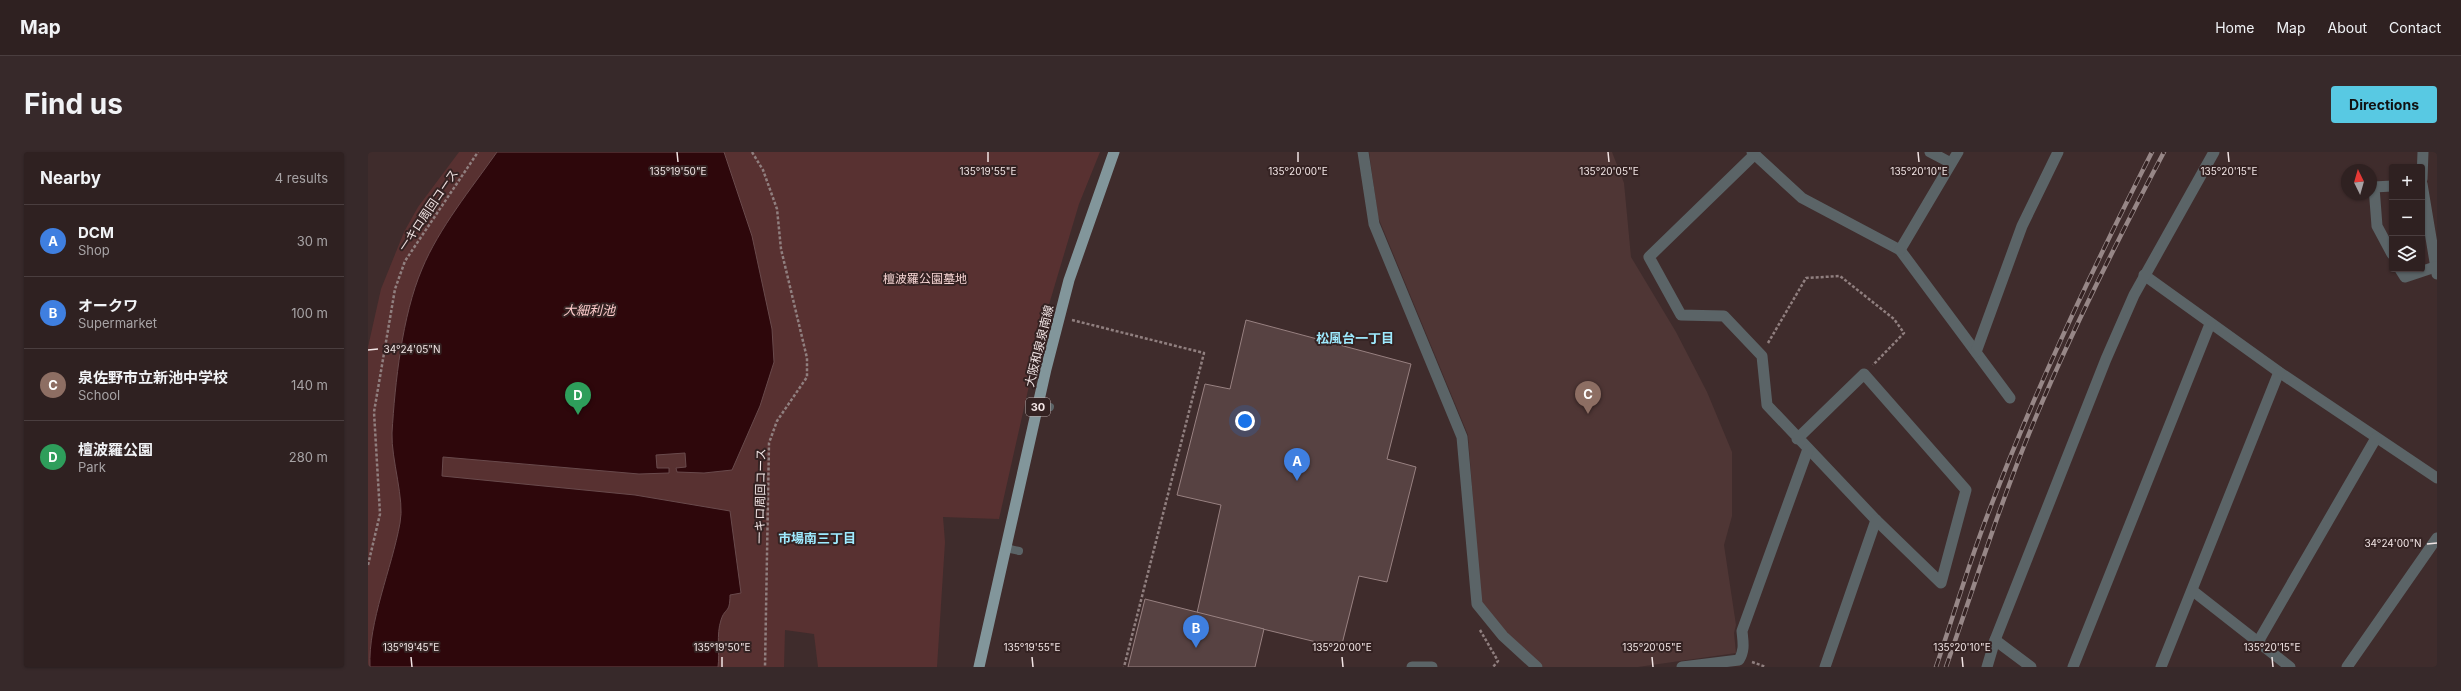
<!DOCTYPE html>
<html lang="en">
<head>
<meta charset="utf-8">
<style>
  body { margin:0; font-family:Inter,"Noto Sans JP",sans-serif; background:#37292a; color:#f1f3f6 }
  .controls { position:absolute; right:12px; top:12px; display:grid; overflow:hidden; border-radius:4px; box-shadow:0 1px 3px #0004 }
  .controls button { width:36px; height:36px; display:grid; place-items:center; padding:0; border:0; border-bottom:1px solid #4a3e3f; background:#2f2121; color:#f1f3f6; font:20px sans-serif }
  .compass { position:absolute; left:1973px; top:12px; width:36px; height:36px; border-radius:50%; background:#2f2121; box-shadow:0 1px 3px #0004; rotate:355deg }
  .you { position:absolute; left:877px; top:269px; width:14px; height:14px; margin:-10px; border:3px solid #fff; border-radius:50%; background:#1a73e8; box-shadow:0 0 0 6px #1a73e833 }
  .badge { display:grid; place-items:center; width:26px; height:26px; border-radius:50%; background:#58c9e3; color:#fff; font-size:13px; font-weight:700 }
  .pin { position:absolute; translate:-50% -33px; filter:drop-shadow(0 1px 2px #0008) }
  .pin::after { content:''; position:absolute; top:21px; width:14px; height:12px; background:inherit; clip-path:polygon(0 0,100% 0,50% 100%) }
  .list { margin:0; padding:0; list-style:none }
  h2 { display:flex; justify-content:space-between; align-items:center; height:52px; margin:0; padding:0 16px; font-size:17px }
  h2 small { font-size:13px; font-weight:400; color:#a7a3a5 }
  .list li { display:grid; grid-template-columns:26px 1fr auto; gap:12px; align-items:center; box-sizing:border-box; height:72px; padding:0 16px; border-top:1px solid #4a3e3f }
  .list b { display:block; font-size:15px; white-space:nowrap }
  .list p { margin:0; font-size:13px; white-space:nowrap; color:#a7a3a5 }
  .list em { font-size:13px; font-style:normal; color:#a7a3a5 }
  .icon { flex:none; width:22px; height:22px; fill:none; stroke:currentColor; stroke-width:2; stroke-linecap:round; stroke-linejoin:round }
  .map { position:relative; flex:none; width:2069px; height:515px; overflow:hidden; border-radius:4px }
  header { display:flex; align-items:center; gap:24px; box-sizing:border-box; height:56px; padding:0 20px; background:#2f2121; border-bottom:1px solid #4a3e3f }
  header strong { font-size:19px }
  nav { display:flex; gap:22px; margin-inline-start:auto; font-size:14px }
  .intro { display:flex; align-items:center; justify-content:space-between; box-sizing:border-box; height:96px; padding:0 24px }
  h1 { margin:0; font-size:28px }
  .button { padding:10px 18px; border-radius:4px; background:#58c9e3; color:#111; font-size:14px; font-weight:700 }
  main { display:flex; gap:24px; padding:0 24px }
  aside { flex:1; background:#2f2121; border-radius:4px; box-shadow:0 1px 3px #0004 }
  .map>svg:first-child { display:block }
  .built { fill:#4f3635 }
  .green { fill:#583131 }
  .water { fill:#2e070b; stroke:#694a4c }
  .building { fill:#574242; stroke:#988181 }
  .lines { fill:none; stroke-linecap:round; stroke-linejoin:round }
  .path { stroke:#907f7f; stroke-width:2.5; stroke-dasharray:3 2; stroke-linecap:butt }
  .service { stroke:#5b6467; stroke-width:8 }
  .minor { stroke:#5b6467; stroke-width:11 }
  .primary { stroke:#82969b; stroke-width:11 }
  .rail-casing { stroke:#978787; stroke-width:4.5 }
  .rail { stroke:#342222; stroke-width:3; stroke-dasharray:9; stroke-linecap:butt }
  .ticks { fill:none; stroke:#f2e5e5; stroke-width:1.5 }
  .labels { text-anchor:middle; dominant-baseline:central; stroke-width:4; stroke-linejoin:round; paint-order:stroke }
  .shield { fill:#342222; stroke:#b9aaaa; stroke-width:1 }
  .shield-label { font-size:11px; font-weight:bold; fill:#f2e5e5 }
  .street-label { font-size:12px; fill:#f2e5e5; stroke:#342222 }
  .park-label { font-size:12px; fill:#f5d4d3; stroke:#342222 }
  .water-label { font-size:13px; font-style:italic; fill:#fccaca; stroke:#342222 }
  .neighbourhood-label { font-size:13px; font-weight:bold; fill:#9eebff; stroke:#342222 }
  .ticks-label { font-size:10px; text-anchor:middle; fill:#f2e5e5; stroke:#342222; stroke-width:4; stroke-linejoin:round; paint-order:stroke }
</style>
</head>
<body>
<header>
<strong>Map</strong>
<nav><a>Home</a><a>Map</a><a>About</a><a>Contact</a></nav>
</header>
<div class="intro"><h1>Find us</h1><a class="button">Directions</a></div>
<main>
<aside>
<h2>Nearby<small>4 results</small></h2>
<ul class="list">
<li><span class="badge" style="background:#3f7fe0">A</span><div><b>DCM</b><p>Shop</p></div><em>30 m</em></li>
<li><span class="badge" style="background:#3f7fe0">B</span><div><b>オークワ</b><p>Supermarket</p></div><em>100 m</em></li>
<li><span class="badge" style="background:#8d6e63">C</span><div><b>泉佐野市立新池中学校</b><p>School</p></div><em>140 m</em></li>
<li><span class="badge" style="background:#2e9e5b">D</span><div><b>檀波羅公園</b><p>Park</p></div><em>280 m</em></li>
</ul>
</aside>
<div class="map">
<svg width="2069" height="515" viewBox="0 0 2069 515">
  <rect width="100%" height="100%" fill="#3f2c2c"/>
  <!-- built -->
  <path class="built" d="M1001,0h243l12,31 7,74 45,75 31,60 25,60v64l-8,29 12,80 -2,8 2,20 -98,14h-95l-38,-36 -24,-28 -13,-168 -90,-218z"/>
  <!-- green -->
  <path class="green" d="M91,0h641l-21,52 -37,124 -43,191 -56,-2 2,25 -8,125h-119l-4,-33 -29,-4 -1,37h-416v-320l13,-58 23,-57 14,-25z"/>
  <!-- water -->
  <path class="water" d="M129,0h227l28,84 20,93 2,33 -14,44 -28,64 -28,3 -27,-1 -1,-4 10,-1 -1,-14 -29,2 1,13h12v5l-30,1 -196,-17 -1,19 193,19 95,16 11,82 -11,2c0,19 -5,12 -9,25 -5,15 -1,32 -3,47h-348c-2,-45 22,-99 30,-144 5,-23 -9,-64 -8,-90 3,-50 10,-117 30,-164 17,-41 49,-80 75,-117z"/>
  <!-- building -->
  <g class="building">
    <path d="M878,168l165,44 -24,95 29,8 -29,115 -28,-6 -18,72 -144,-35 24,-108 -44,-10 28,-111 25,5z"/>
    <path d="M777,447l119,30 -9,38h-127z"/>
  </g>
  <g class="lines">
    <!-- path -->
    <g class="path">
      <path d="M384,0l11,18 14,39 4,40 26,109v19l-30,44 -8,22 -4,224"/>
      <path d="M704,168l132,33 -80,314"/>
      <path d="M1400,191l38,-65 34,-2 54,43 10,14 -31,32"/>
      <path d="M0,413l12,-51 -6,-102 21,-123 10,-28 73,-109"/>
      <path d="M1112,478l18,31 -5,6"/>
      <path d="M1384,510l14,5"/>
    </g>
    <!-- service -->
    <g class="service">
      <path d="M670,252l12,3"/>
      <path d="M638,396l13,3"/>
    </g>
    <!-- minor -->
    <g class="minor">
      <path d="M995,0l11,72 88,213 15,167 26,32 34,31"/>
      <path d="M1384,0l50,46 98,52 110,148"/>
      <path d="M1562,0l21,11"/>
      <path d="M1387,2l-106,103 32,58 43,1 38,40 5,49 109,115 65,63 25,-93 -102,-116 -67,65"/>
      <path d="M2054,27l1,-27"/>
      <path d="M2054,32l15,90"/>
      <path d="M2024,34l-18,1 3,39 15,28"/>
      <path d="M1532,98l58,-98"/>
      <path d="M2032,117l5,8 30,-10"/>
      <path d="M1776,123l135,97 158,106"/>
      <path d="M1608,200l46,-126 36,-74"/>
      <path d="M1825,439l97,76"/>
      <path d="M1627,488l36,27"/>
      <path d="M1890,490l118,-204"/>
      <path d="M1044,515h20"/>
      <path d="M1314,515l57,-7c6,-10 4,-18 3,-29l66,-182"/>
      <path d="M1457,515l51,-147"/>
      <path d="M1619,515l8,-27 111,-281 28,-64 80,-143"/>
      <path d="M1705,515l137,-343"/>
      <path d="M1793,515l118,-295"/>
      <path d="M1979,515l90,-129"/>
    </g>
    <!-- primary -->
    <path class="primary" d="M611,515l67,-298 23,-89 45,-128"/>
    <!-- rail casing -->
    <g class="rail-casing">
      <g id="rail">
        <path d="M1568,515c16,-47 30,-94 47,-140 48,-129 107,-253 169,-375"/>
        <path d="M1578,515c29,-83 55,-167 89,-248 38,-91 83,-180 129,-267"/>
      </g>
    </g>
    <!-- rail -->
    <use href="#rail" class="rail"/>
  </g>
  <!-- ticks -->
  <path class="ticks" d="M309,0l1,10M620,0v10M930,0v10M1240,0l1,10M1550,0l1,10M1860,0l1,10M0,198l10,-1M2059,392l10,-1M43,505l1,10M354,505v10M664,505l1,10M974,505l1,10M1284,505l1,10M1594,505l1,10M1904,505l1,10"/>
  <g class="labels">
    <!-- shield labels -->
    <rect class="shield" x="658" y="246" width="24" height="18" rx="3"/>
    <g class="shield-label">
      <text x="670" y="255">30</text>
    </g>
    <!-- street labels -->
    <g class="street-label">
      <text transform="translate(60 58) rotate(-56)">一キロ周回コース</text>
      <text transform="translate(671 194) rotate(-76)">大阪和泉泉南線</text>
      <text transform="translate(392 344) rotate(-89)">一キロ周回コース</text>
    </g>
    <!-- park labels -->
    <g class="park-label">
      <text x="557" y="126">檀波羅公園墓地</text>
    </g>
    <!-- water labels -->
    <g class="water-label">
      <text x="221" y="158">大細利池</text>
    </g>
    <!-- neighbourhood labels -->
    <g class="neighbourhood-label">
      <text x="987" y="186">松風台一丁目</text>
      <text x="449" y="386">市場南三丁目</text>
    </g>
  </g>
  <g class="ticks-label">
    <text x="310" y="23">135°19'50"E</text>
    <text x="620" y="23">135°19'55"E</text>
    <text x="930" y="23">135°20'00"E</text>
    <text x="1241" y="23">135°20'05"E</text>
    <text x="1551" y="23">135°20'10"E</text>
    <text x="1861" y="23">135°20'15"E</text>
    <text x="44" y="201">34°24'05"N</text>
    <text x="2025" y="395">34°24'00"N</text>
    <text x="43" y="499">135°19'45"E</text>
    <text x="354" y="499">135°19'50"E</text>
    <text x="664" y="499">135°19'55"E</text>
    <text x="974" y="499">135°20'00"E</text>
    <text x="1284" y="499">135°20'05"E</text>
    <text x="1594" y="499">135°20'10"E</text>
    <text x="1904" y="499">135°20'15"E</text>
  </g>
</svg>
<div class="controls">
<button>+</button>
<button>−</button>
<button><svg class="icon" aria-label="layers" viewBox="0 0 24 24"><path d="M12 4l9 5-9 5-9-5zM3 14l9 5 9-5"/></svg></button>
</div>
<svg class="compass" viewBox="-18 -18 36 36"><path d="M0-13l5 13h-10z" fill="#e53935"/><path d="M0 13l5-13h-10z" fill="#a7a3a5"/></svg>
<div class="you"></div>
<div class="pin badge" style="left:929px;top:329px;background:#3f7fe0">A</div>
<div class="pin badge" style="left:828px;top:496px;background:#3f7fe0">B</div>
<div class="pin badge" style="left:1220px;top:262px;background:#8d6e63">C</div>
<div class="pin badge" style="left:210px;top:263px;background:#2e9e5b">D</div>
</div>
</main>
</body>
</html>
